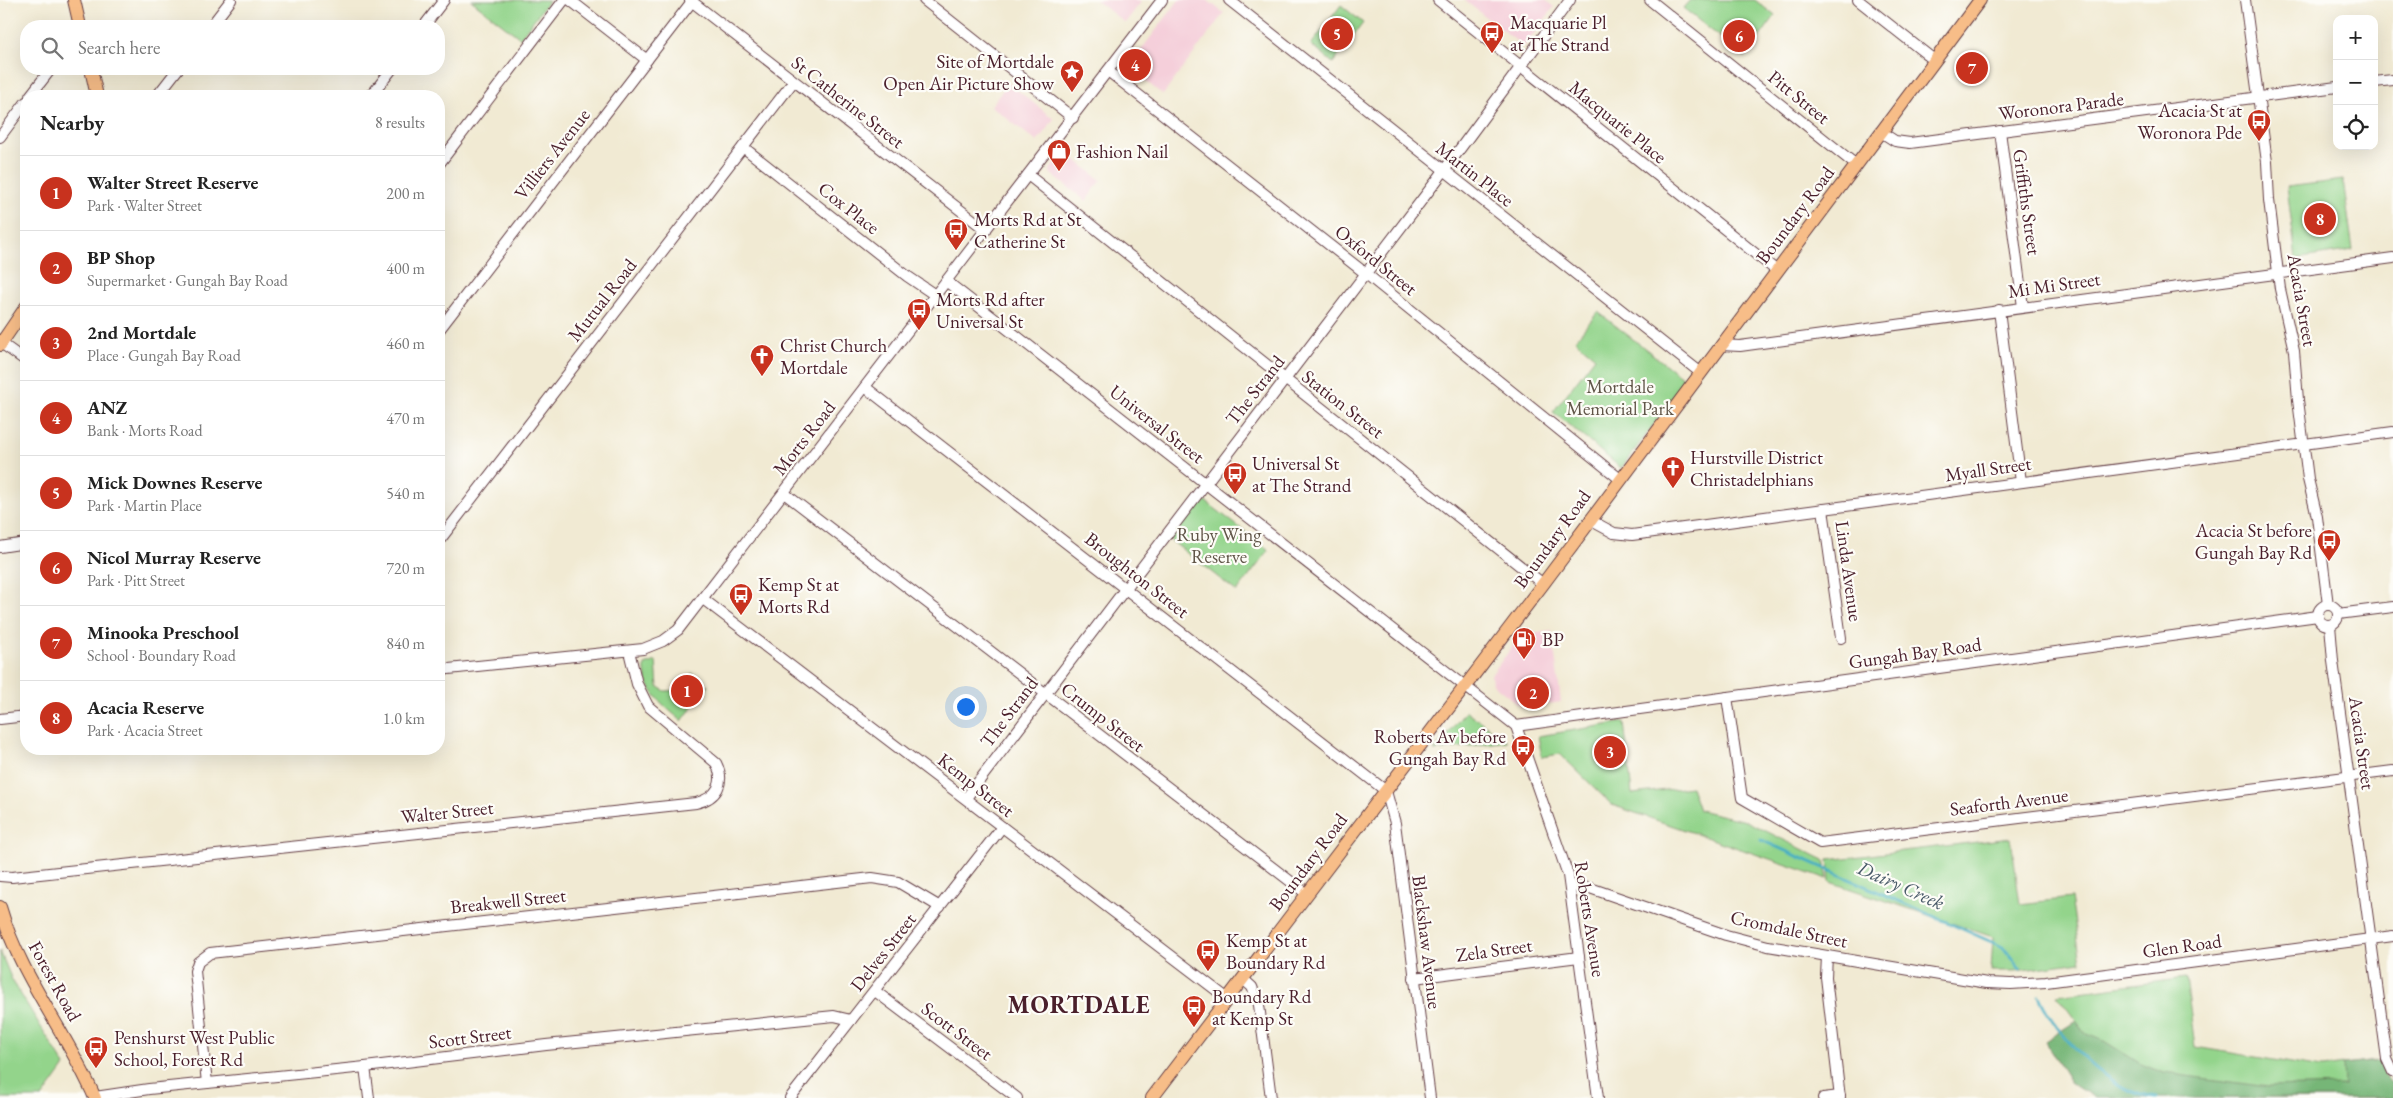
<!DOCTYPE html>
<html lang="en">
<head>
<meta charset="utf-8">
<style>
  body { margin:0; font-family:"EB Garamond",serif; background:#f6f6f6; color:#222 }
  .controls { position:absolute; right:15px; top:15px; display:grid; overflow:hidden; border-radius:10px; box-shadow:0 5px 20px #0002 }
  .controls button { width:45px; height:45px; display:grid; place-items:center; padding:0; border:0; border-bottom:1px solid #e0e0e0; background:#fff; color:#222; font:25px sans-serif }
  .you { position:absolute; left:965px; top:706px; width:18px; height:18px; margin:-12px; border:4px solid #fff; border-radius:50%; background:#1a73e8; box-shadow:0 0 0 8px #1a73e833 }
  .badge { display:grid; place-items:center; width:32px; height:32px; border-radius:50%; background:#c8321e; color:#fff; font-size:16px; font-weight:700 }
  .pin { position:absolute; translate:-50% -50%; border:2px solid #fff; box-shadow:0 1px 5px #0006 }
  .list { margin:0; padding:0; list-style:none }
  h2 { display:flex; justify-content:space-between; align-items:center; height:65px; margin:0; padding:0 20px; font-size:21px }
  h2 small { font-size:16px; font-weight:400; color:#767676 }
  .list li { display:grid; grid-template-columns:32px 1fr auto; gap:15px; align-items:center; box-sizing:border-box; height:75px; padding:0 20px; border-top:1px solid #e0e0e0 }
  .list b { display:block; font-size:19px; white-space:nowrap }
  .list p { margin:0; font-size:16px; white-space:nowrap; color:#767676 }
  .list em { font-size:16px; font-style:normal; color:#767676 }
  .icon { flex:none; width:28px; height:28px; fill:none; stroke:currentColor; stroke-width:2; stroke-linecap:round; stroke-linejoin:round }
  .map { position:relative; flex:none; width:2393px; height:1098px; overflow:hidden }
  .search { position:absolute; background:#fff; box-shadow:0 5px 20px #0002; left:20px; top:20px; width:425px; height:55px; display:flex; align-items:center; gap:12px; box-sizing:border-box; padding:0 18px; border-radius:20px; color:#767676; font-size:19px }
  .panel { position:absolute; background:#fff; box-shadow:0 5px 20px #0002; left:20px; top:90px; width:425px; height:665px; border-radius:20px }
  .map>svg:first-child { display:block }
  .built { fill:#f5cfda }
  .green { fill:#93d48b; stroke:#6e7a5b }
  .forest { fill:#76b677; stroke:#606a51 }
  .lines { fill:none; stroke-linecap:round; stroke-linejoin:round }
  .stream { stroke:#46afc4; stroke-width:3 }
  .minor-casing { stroke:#633d44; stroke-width:12 }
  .major-casing { stroke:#633d44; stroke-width:14 }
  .minor { stroke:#fff; stroke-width:10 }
  .major { stroke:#f7bd88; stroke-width:12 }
  .labels { text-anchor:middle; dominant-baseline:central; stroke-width:4.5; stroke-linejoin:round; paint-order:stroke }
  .poi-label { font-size:19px; fill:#4a1f2b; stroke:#fdfcf7; text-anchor:start }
  .street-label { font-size:19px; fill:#4a1f2b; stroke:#fdfcf7 }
  .park-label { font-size:19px; fill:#605548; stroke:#fdfcf7 }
  .water-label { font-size:20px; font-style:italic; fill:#485968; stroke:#fdfcf7 }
  .district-label { font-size:24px; font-weight:bold; letter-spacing:1px; fill:#4a1f2b; stroke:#fdfcf7 }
</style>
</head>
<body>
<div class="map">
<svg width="2393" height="1098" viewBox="0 0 2393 1098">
  <rect width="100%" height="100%" fill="#fdfcf7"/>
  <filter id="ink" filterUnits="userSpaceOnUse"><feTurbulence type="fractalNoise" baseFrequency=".02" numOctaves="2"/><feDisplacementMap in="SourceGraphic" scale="10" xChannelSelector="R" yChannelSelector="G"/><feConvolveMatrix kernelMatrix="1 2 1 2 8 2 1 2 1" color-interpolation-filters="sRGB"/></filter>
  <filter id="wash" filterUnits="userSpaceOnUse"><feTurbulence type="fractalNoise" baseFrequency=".0096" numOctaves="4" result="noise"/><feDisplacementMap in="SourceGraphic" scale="20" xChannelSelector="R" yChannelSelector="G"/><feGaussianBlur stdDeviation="1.12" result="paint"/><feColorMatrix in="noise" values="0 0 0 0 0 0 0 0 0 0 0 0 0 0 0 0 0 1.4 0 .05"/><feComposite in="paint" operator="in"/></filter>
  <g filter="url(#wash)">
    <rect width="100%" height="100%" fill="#f1ead3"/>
    <!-- built -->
    <g class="built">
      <path d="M1096,0h43l2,2 -16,21z"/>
      <path d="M1179,0h28l17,13 -61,82 -35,-28z"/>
      <path d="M1464,0h81l9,7 -30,40z"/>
      <path d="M1008,83l46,36 -17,23 -46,-36z"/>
      <path d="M1064,151l37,29 -15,21 -35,-27 -1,-4z"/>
      <path d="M1552,631l9,71 -39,6 -30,-25 -1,-8 30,-40z"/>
    </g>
    <!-- green -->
    <g class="green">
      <path d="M471,0h78l-29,38z"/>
      <path d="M1690,0h65l20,16 -30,41 -62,-49z"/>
      <path d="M1341,5l22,18 -30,40 -22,-18z"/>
      <path d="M2343,180l10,70 -57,9 -9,-72z"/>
      <path d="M1598,312l89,69 -66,87 -68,-56 42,-55 -20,-17z"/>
      <path d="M1200,497l69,53 -32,42 -68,-53z"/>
      <path d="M656,661l2,26 7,4 15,-1 12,-17 16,13 -26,35c-17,-14 -39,-31 -37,-56z"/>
      <path d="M1466,711l41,30 -73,10z"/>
      <path d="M1624,722l8,72 59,-7 8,23 47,11 78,39 4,19 -216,-74 -52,-51 -18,3 -4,-21z"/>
      <path d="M2011,838l9,66 51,-6 10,64 -65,9h-25l2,-34 -163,-55 -2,-22z"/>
      <path d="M0,951l12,29 53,86 -23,32h-42z"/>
      <path d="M2186,978l9,69 127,21 53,-7 5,37h-162l-116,-42 -45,-61z"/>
    </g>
    <!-- forest -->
    <path class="forest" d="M2076,1021l10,13 18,7 37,23 23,9 104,14 76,-2 -1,-20 37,-4 5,14 8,9v14h-298l-25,-16 -25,-41z"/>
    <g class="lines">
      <!-- stream -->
      <g class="stream">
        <path d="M1761,840l242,107 17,22"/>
        <path d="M2039,996c17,40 72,98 117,102"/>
      </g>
    </g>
  </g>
  <g filter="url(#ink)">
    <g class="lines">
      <!-- minor casing -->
      <g class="minor-casing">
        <g id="minor">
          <path d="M570,0l77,60"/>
          <path d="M690,0l296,230"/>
          <path d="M924,0l149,118"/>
          <path d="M1229,0l472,373"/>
          <path d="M1438,0l339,271"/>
          <path d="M1650,0l206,165"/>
          <path d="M1858,0l76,60"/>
          <path d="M2245,0l22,162 2,38 11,89 14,62 4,49 10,79 9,38 11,88"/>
          <path d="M211,26l20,-26"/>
          <path d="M424,26l20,-26"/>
          <path d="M1108,71l257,202 255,206"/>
          <path d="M2374,82l19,-2"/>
          <path d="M30,96l21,-27"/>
          <path d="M157,96l21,-27"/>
          <path d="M371,96l21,-27"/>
          <path d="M2000,131l23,176"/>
          <path d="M1881,132l14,9 15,2 427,-56"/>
          <path d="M0,137l26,-35"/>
          <path d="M743,147l164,129 28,19"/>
          <path d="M439,164l125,-164"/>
          <path d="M1028,175l515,409"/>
          <path d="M946,281l570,445 52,149 30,223"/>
          <path d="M1999,310l22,172"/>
          <path d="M439,330l254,-330"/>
          <path d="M1,343l25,18"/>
          <path d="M1721,345l19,1 653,-88"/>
          <path d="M865,387l521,404 9,32 35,275"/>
          <path d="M784,493l523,401"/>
          <path d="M1823,509l18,129"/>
          <path d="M1590,520l24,13 18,2 761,-103"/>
          <path d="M439,541l354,-459"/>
          <path d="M0,547l26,-4"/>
          <path d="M703,599l525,400"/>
          <circle cx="2328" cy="615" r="10"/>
          <path d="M2338,614l55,-7"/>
          <path d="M2330,625l3,36 54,398 6,13"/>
          <path d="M439,670l204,-21 20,-8 15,-11 484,-630"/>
          <path d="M1727,697l15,101 78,45 573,-72"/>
          <path d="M0,719l26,-3"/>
          <path d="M1516,726l802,-110"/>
          <path d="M966,798l471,-618 133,-180"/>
          <path d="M0,876l12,1 684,-74c21,-5 30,-20 20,-40l-68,-57 -11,-22 -8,-33"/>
          <path d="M1571,886l19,2 136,47 42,11 219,37 24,1 35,-2 347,-46"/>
          <path d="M1827,956l-1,21 14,121"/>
          <path d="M1414,978l165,-21"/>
          <path d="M1243,979l9,8 7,18 12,93"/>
          <path d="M875,991l142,107"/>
          <path d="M365,1067l4,31"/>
          <path d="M207,1083l-12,-112 3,-9 12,-9 662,-75 26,4 42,25"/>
          <path d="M95,1097l54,-8 216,-22 181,-22 288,-29 17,4"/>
          <path d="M790,1098l212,-271"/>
          <path d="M1823,1098l17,-2"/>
        </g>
      </g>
      <!-- major casing -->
      <g class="major-casing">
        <g id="major">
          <path d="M74,0l6,26"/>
          <path d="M91,69l6,27"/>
          <path d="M0,345l26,-38"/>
          <path d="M0,907c20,70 67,125 95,191"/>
          <path d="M1152,1098l391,-514 437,-584"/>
        </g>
      </g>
      <!-- minor -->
      <use href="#minor" class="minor"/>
      <!-- major -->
      <use href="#major" class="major"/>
    </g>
  </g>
  <!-- icons -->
  <defs>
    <g id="bus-pin" transform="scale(1.25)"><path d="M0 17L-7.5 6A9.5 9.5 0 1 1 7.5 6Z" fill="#c8321e" stroke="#fdfcf7"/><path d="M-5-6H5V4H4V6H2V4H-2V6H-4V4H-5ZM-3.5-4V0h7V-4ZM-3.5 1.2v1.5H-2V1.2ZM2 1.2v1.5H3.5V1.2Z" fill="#fff"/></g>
    <g id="sight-pin" transform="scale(1.25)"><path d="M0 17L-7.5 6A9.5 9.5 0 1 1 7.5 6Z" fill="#c8321e" stroke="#fdfcf7"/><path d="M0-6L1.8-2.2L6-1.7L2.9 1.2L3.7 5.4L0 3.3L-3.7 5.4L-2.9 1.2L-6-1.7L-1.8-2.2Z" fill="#fff"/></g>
    <g id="shop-pin" transform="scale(1.25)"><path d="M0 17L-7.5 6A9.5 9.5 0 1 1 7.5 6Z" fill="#c8321e" stroke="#fdfcf7"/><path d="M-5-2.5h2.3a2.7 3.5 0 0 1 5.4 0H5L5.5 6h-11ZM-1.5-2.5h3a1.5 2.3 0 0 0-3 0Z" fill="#fff"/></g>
    <g id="church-pin" transform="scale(1.25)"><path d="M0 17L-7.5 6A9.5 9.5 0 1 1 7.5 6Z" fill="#c8321e" stroke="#fdfcf7"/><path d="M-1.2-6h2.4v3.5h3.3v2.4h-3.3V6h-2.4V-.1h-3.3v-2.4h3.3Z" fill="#fff"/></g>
    <g id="fuel-pin" transform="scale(1.25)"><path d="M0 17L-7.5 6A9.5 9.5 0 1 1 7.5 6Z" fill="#c8321e" stroke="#fdfcf7"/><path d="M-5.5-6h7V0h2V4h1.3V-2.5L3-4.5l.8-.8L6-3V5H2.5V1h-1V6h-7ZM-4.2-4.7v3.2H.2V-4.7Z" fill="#fff"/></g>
  </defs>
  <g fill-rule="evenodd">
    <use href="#bus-pin" x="1492" y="33"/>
    <use href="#sight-pin" x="1072" y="72"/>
    <use href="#bus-pin" x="2259" y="121"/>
    <use href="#shop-pin" x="1059" y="151"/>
    <use href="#bus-pin" x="956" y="230"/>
    <use href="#bus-pin" x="919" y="310"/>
    <use href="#church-pin" x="762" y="356"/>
    <use href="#church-pin" x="1673" y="468"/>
    <use href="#bus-pin" x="1235" y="474"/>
    <use href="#bus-pin" x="2329" y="541"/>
    <use href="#bus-pin" x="741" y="595"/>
    <use href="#fuel-pin" x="1524" y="639"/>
    <use href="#bus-pin" x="1523" y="747"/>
    <use href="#bus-pin" x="1208" y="951"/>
    <use href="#bus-pin" x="1194" y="1007"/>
    <use href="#bus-pin" x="96" y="1048"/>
  </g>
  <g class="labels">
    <!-- poi labels -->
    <g class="poi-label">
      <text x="1510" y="22">Macquarie Pl<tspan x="1510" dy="22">at The Strand</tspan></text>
      <text x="1054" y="61" text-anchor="end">Site of Mortdale<tspan x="1054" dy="22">Open Air Picture Show</tspan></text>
      <text x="2242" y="110" text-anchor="end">Acacia St at<tspan x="2242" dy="22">Woronora Pde</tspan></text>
      <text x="1076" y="151">Fashion Nail</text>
      <text x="974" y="219">Morts Rd at St<tspan x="974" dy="22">Catherine St</tspan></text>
      <text x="936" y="299">Morts Rd after<tspan x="936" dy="22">Universal St</tspan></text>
      <text x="780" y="345">Christ Church<tspan x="780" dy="22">Mortdale</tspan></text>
      <text x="1690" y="457">Hurstville District<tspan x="1690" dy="22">Christadelphians</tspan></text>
      <text x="1252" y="463">Universal St<tspan x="1252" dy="22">at The Strand</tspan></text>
      <text x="2312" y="530" text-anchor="end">Acacia St before<tspan x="2312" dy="22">Gungah Bay Rd</tspan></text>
      <text x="758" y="584">Kemp St at<tspan x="758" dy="22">Morts Rd</tspan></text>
      <text x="1542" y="639">BP</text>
      <text x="1506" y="736" text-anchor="end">Roberts Av before<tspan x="1506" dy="22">Gungah Bay Rd</tspan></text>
      <text x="1226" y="940">Kemp St at<tspan x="1226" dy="22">Boundary Rd</tspan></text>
      <text x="1212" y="996">Boundary Rd<tspan x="1212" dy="22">at Kemp St</tspan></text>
      <text x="114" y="1037">Penshurst West Public<tspan x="114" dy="22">School, Forest Rd</tspan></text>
    </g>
    <!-- street labels -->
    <g class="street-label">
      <text transform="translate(1799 97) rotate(39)">Pitt Street</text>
      <text transform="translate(848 102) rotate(38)">St Catherine Street</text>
      <text transform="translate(2061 106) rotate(-7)">Woronora Parade</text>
      <text transform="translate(1618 122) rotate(39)">Macquarie Place</text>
      <text transform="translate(552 154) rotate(-52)">Villiers Avenue</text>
      <text transform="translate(1475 174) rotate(38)">Martin Place</text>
      <text transform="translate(2027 202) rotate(82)">Griffiths Street</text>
      <text transform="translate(849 208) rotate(38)">Cox Place</text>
      <text transform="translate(1795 215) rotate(-53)">Boundary Road</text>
      <text transform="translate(1376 260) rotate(39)">Oxford Street</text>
      <text transform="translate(2054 285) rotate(-8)">Mi Mi Street</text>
      <text transform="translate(602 300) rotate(-52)">Mutual Road</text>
      <text transform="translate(2302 300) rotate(80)">Acacia Street</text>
      <text transform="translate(1255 390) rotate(-52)">The Strand</text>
      <text transform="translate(1343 404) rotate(38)">Station Street</text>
      <text transform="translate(1157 424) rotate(38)">Universal Street</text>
      <text transform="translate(804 438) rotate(-52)">Morts Road</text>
      <text transform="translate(1988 469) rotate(-8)">Myall Street</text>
      <text transform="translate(1552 539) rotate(-54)">Boundary Road</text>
      <text transform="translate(1849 571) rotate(82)">Linda Avenue</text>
      <text transform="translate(1137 575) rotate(38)">Broughton Street</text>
      <text transform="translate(1915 653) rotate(-8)">Gungah Bay Road</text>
      <text transform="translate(1009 712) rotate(-53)">The Strand</text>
      <text transform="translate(1103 717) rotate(38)">Crump Street</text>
      <text transform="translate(2362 743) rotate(82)">Acacia Street</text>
      <text transform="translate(976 785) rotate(38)">Kemp Street</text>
      <text transform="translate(2009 802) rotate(-7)">Seaforth Avenue</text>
      <text transform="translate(447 812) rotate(-6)">Walter Street</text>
      <text transform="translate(1308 862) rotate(-53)">Boundary Road</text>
      <text transform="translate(508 901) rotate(-6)">Breakwell Street</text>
      <text transform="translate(1590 919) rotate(81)">Roberts Avenue</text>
      <text transform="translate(1789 929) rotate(12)">Cromdale Street</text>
      <text transform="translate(1427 942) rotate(83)">Blackshaw Avenue</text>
      <text transform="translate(2182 946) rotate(-8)">Glen Road</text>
      <text transform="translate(1494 950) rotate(-8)">Zela Street</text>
      <text transform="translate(883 952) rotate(-52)">Delves Street</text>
      <text transform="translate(55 981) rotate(61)">Forest Road</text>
      <text transform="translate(957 1031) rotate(37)">Scott Street</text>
      <text transform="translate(470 1037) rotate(-7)">Scott Street</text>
    </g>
    <!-- park labels -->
    <g class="park-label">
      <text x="1620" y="386">Mortdale<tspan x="1620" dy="22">Memorial Park</tspan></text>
      <text x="1219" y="534">Ruby Wing<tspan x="1219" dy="22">Reserve</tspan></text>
    </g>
    <!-- water labels -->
    <g class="water-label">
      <text transform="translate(1901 885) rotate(24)">Dairy Creek</text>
    </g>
    <!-- district labels -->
    <g class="district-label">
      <text x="1079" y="1004">MORTDALE</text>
    </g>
  </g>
</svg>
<div class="controls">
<button>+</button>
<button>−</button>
<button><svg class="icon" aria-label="locate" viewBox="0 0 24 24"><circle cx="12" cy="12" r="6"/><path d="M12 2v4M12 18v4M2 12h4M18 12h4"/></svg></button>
</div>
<div class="you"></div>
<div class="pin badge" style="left:687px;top:691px">1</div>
<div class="pin badge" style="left:1533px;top:693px">2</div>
<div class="pin badge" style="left:1610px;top:752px">3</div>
<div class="pin badge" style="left:1135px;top:65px">4</div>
<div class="pin badge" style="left:1337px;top:34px">5</div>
<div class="pin badge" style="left:1739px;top:36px">6</div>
<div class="pin badge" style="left:1972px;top:68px">7</div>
<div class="pin badge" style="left:2320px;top:219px">8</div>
<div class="search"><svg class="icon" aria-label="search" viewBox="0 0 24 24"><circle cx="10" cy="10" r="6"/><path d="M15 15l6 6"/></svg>Search here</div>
<section class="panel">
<h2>Nearby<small>8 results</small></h2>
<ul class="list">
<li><span class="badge">1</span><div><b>Walter Street Reserve</b><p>Park · Walter Street</p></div><em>200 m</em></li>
<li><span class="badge">2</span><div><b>BP Shop</b><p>Supermarket · Gungah Bay Road</p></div><em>400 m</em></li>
<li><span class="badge">3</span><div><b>2nd Mortdale</b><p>Place · Gungah Bay Road</p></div><em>460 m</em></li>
<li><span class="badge">4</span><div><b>ANZ</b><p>Bank · Morts Road</p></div><em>470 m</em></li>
<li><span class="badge">5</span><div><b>Mick Downes Reserve</b><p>Park · Martin Place</p></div><em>540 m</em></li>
<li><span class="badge">6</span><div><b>Nicol Murray Reserve</b><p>Park · Pitt Street</p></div><em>720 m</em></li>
<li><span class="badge">7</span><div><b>Minooka Preschool</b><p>School · Boundary Road</p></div><em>840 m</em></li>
<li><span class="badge">8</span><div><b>Acacia Reserve</b><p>Park · Acacia Street</p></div><em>1.0 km</em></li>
</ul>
</section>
</div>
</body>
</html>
